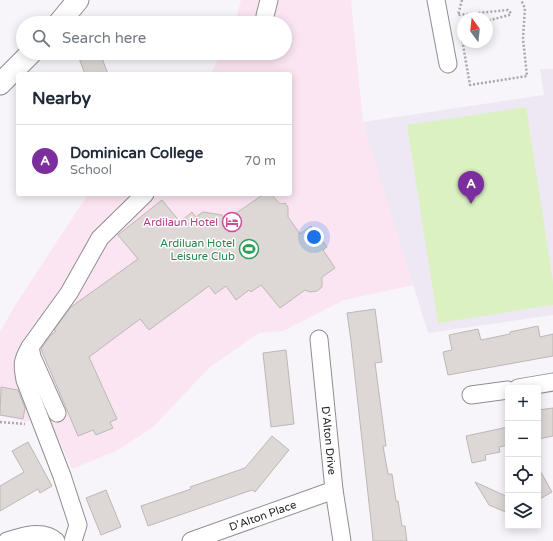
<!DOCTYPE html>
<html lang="en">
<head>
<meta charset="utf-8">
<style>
  body { margin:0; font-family:"Varela Round",sans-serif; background:#f2f2f3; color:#1f2937 }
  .controls { position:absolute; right:12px; bottom:12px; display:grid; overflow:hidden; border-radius:4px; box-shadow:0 2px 10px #0003 }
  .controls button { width:36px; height:36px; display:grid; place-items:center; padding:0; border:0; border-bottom:1px solid #e0e1e3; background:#fff; color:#1f2937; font:20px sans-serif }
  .compass { position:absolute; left:457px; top:12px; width:36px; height:36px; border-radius:50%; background:#fff; box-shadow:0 2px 10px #0003; rotate:345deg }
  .you { position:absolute; left:314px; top:237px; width:14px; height:14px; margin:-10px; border:3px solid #fff; border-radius:50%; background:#1a73e8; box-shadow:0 0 0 6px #1a73e833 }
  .badge { display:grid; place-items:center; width:26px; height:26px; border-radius:50%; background:#7c2d9e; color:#fff; font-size:13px; font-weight:700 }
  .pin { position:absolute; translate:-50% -33px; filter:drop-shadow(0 1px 2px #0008) }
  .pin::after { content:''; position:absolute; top:21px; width:14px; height:12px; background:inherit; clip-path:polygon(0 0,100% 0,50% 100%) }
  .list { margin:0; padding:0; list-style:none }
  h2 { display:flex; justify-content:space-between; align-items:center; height:52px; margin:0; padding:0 16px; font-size:17px }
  h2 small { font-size:13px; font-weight:400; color:#747a83 }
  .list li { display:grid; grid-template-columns:26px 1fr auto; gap:12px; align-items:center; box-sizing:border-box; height:72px; padding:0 16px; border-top:1px solid #e0e1e3 }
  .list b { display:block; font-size:15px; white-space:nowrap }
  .list p { margin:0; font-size:13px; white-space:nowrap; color:#747a83 }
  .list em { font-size:13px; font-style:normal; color:#747a83 }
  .icon { flex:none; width:22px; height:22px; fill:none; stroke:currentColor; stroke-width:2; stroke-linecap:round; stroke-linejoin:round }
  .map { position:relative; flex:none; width:553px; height:541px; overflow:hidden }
  .search { position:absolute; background:#fff; box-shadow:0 2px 10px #0003; left:16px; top:16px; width:276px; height:44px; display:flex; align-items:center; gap:10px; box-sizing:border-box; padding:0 14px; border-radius:22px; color:#747a83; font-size:15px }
  .panel { position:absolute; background:#fff; box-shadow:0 2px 10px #0003; left:16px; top:72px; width:276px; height:124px; border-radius:4px }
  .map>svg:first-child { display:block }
</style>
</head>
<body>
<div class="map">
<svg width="553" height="541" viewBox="0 0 553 541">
  <rect width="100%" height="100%" fill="#f7f5fa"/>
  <path fill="#fbe5f2" d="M241 0H351L363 122 414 285 344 300 283 331 259 333 210 367 153 427 118 450 72 469 47 414 25 422 21 420 0 416V332L16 304 88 194H290V74H211L221 53H285V23H235Z"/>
  <path fill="#ede8f3" d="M540 69H553V315L428 333 363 122 544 95Z"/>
  <path fill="#dbf1c2" d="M526 107 553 282V305L438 323 407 125Z"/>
  <path fill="#ddd8d6" stroke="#bdb8b6" d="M77 53H100L108 74H85Z
    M264 194H271L280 204 285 203 288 207V217L300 234 311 226 327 247 323 250 335 268 322 277V287L317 291 310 292 305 290 280 308 261 285 251 292 249 290 236 300 226 286 215 294 209 286 149 330 140 319 89 357 117 419 110 422 113 428 96 435 93 430 78 436 41 349 51 335 56 331 54 330 71 307 138 259 118 235 162 200 180 222 192 212 196 217 203 212 222 215 226 220Z
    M375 309 382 362 375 363 386 446H383L388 474H392L396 501H398L402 526H405L407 541H373L372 530 351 341 347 313Z
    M538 326 540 337 553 334V356L448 375 443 352 452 350 449 335 478 329 481 340 510 334V332Z
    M286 350 294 424 271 427 263 353Z
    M1 387 18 390 25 408 23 419 0 415Z
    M553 408V436L538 439V410Z
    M508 427V445L499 447 500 452 485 455 486 460 472 463 466 436Z
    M272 436 289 450 255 492 252 490 148 526 141 506 191 489 190 487 245 468Z
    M28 442 52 486 40 493 38 489 0 511V486L24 472 12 451Z
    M538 467 552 492 538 500Z
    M475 482 508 497V513L489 505Z
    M106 490 121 527 101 535 86 498Z"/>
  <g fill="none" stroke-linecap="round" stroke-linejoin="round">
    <g stroke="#908e92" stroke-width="19">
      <g id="minor">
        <path d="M436 0 448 64"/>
        <path d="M265 16 269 0"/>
        <path id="s1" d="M319 339 334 490 342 541"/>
        <path d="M30 347C22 361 22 364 25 380L62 476 78 525 73 541"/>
        <path d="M518 388 553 382"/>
        <path d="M471 395 508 390"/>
        <path d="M57 413 32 357 30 347 69 293 100 238 145 194"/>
        <path d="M7 541C22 536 43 529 56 541"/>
        <path id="s2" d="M191 541 334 490"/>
      </g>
    </g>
    <g stroke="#908e92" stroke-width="23">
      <path id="major" d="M59 23 78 0
        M0 84 31 53"/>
    </g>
    <path stroke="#a9a7ab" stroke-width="2.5" stroke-dasharray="2 2" stroke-linecap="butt" d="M462 0 458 15 508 10 510 12 511 14 509 15 487 21
      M463 28H460L470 85 527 76 523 39 525 8 521 0
      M0 422 25 424"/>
    <use href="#minor" stroke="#fff" stroke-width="17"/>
    <use href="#major" stroke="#fff" stroke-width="21"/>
  </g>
  <defs>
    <g id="hotel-ring" transform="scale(1)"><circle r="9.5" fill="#fff" stroke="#d1479c" stroke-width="1.5"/><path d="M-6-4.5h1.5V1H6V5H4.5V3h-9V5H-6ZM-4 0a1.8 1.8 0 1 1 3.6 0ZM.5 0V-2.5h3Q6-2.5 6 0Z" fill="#d1479c"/></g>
    <g id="stadium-ring" transform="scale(1)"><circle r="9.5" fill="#fff" stroke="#2e9e5b" stroke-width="1.5"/><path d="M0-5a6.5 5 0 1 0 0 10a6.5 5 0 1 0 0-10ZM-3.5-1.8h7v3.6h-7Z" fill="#2e9e5b"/></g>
  </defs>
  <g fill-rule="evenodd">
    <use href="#hotel-ring" x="232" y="222"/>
    <use href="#stadium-ring" x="249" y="249"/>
  </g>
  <g text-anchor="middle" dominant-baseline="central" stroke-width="3" stroke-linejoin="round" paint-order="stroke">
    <g font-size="11" fill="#b23c85" stroke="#fff" text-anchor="end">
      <text x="218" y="222">Ardilaun Hotel</text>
    </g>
    <g font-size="11" fill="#27864d" stroke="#fff" text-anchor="end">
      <text x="235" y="243">Ardiluan Hotel<tspan x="235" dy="13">Leisure Club</tspan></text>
    </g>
    <g font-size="11" fill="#232224" stroke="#fff">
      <text stroke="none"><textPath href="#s1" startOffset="102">D'Alton Drive</textPath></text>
      <text stroke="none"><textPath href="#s2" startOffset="76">D'Alton Place</textPath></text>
    </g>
  </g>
</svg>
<div class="controls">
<button>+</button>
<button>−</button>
<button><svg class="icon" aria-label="locate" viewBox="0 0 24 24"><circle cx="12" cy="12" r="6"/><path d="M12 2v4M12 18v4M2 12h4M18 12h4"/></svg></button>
<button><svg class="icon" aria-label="layers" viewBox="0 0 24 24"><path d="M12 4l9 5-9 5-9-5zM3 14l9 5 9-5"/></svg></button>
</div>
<svg class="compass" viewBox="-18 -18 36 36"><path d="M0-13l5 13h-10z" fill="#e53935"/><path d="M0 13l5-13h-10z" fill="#747a83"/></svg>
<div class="you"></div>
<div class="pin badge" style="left:471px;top:204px">A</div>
<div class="search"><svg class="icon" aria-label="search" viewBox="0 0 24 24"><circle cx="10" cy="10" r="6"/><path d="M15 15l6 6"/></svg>Search here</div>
<section class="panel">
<h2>Nearby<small></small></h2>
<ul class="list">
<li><span class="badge">A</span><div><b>Dominican College</b><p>School</p></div><em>70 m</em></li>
</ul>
</section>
</div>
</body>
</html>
